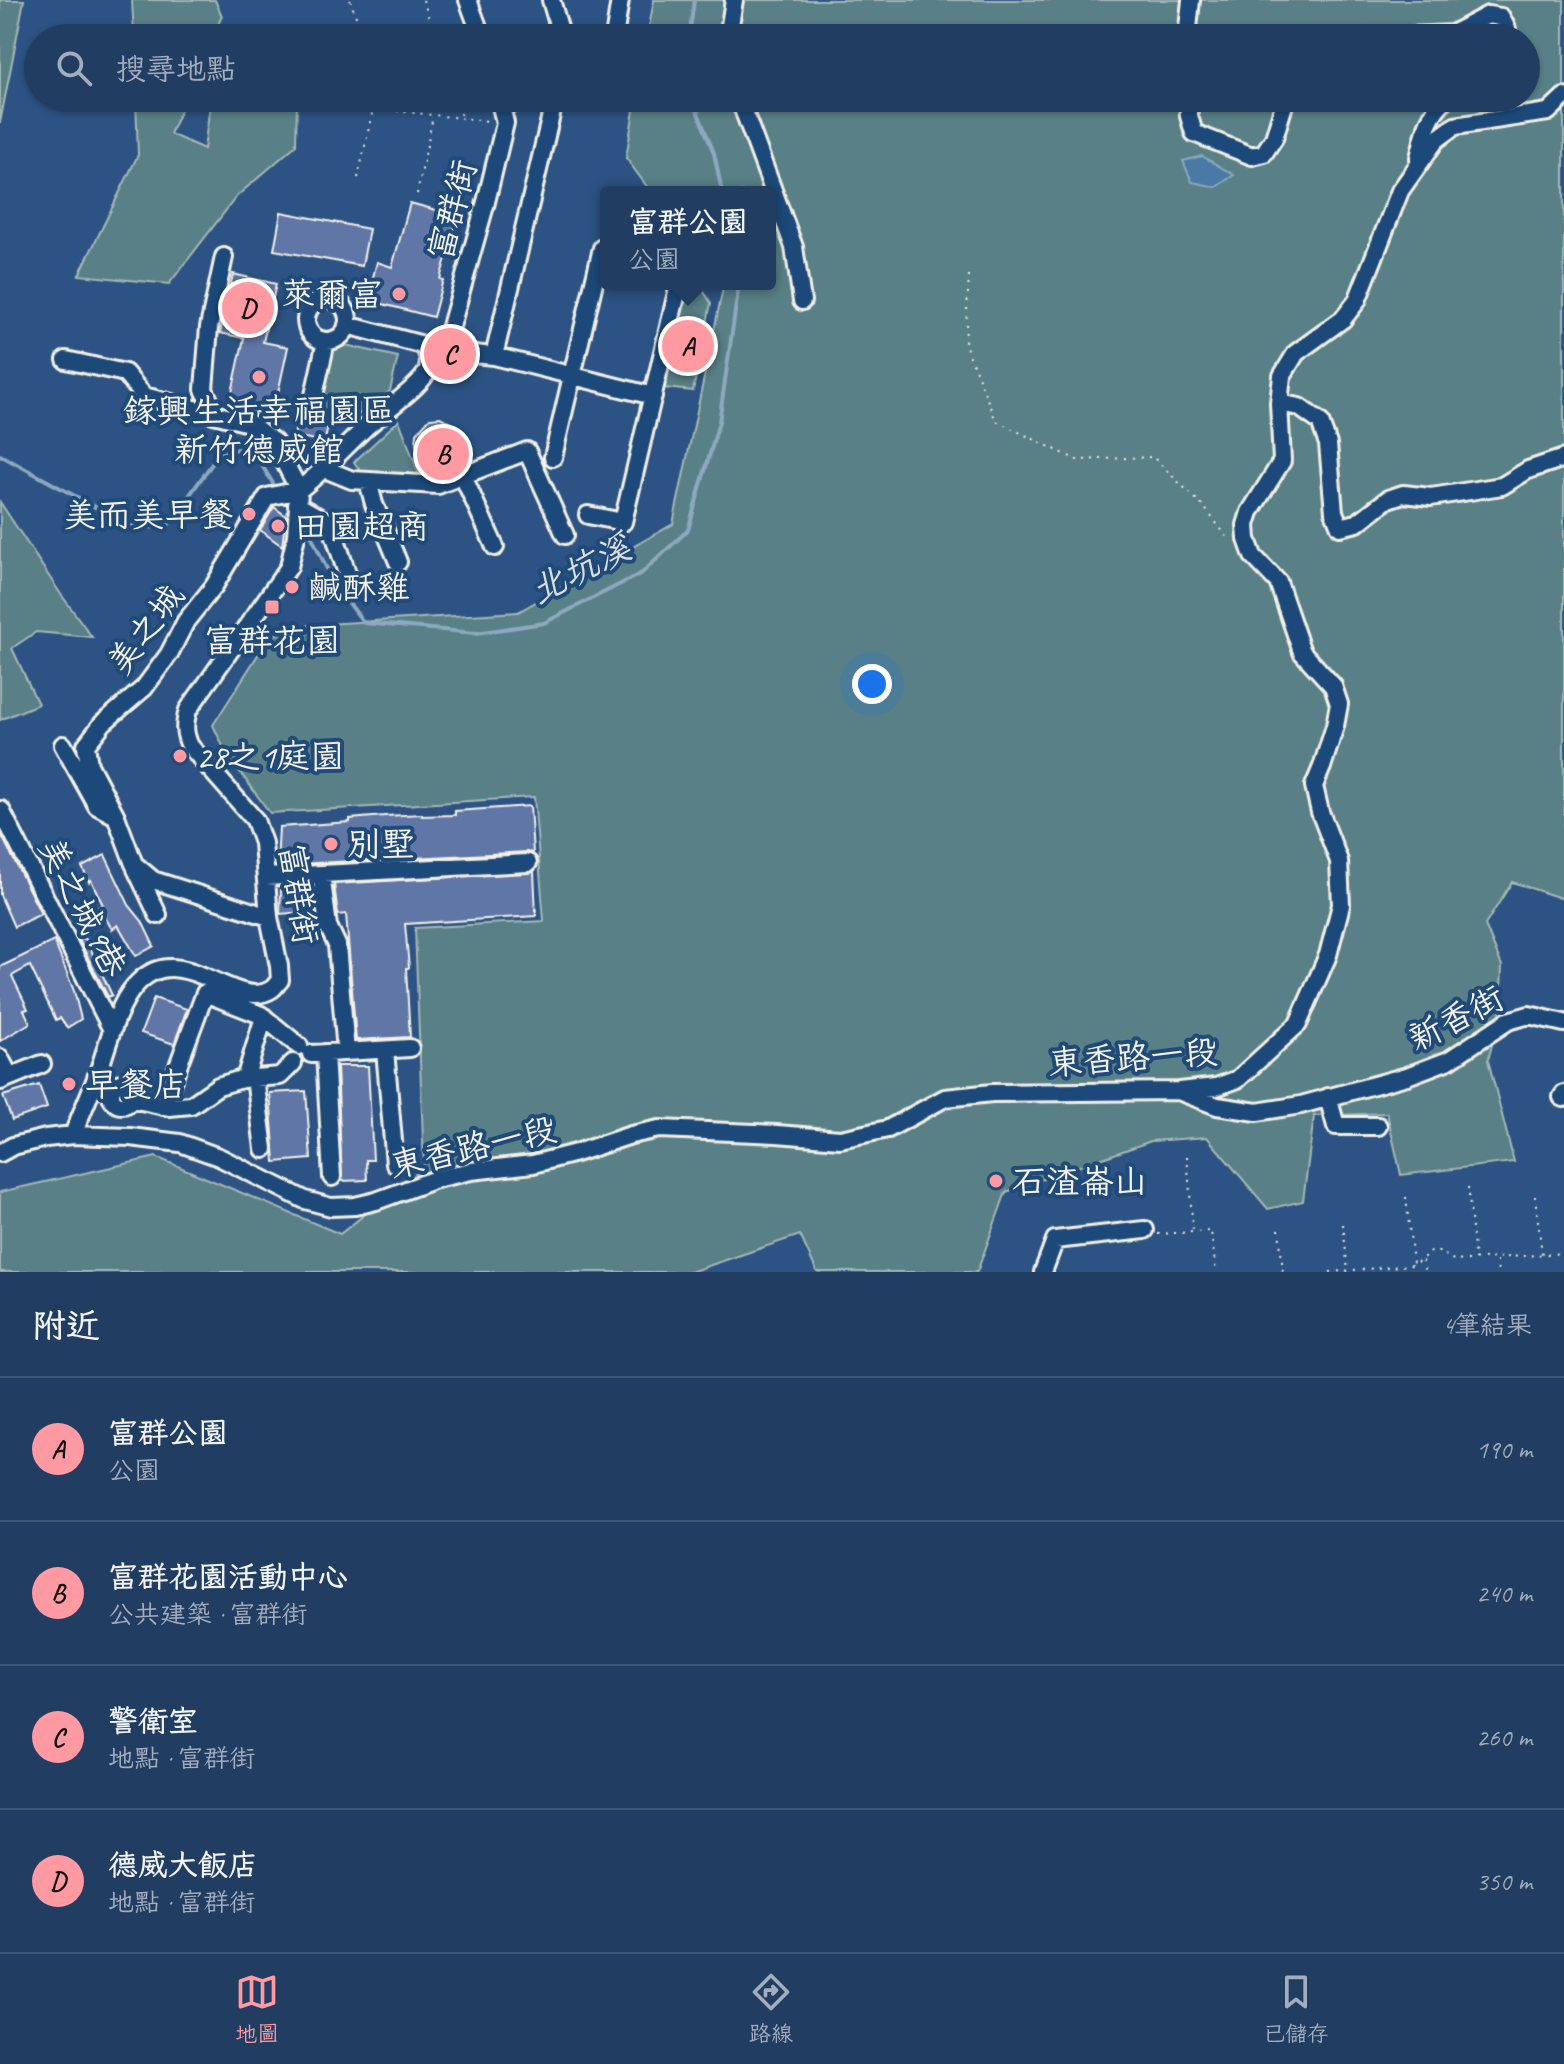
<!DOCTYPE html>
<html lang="zh-TW">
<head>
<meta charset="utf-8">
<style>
  body { margin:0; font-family:Caveat,"LXGW WenKai TC",sans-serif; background:#294568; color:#f1f3f6 }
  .you { position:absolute; left:872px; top:684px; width:28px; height:28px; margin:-20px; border:6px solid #fff; border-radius:50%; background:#1a73e8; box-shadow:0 0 0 12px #1a73e833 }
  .badge { display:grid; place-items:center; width:52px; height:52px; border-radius:50%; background:#ff9aa2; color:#111; font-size:26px; font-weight:700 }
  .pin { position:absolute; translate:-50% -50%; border:4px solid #fff; box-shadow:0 2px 8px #0006 }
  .popup { position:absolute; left:600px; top:186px; width:176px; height:104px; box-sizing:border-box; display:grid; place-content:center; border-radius:8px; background:#213e62; filter:drop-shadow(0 2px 6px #0005); font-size:26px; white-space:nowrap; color:#a2aebe }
  .popup b { font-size:30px; color:#f1f3f6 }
  .popup::after { content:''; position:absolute; left:50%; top:100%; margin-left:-16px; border:16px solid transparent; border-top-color:#213e62 }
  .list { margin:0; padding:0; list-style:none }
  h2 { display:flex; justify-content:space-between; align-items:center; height:104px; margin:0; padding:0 32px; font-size:34px }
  h2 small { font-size:26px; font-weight:400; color:#a2aebe }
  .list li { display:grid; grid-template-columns:52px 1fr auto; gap:24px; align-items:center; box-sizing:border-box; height:144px; padding:0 32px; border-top:2px solid #3e5777 }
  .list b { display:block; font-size:30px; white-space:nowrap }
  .list p { margin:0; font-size:26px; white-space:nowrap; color:#a2aebe }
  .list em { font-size:26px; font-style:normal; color:#a2aebe }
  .icon { flex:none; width:44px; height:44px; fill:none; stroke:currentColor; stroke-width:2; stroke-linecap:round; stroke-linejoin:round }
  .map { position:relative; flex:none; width:1564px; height:1272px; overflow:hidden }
  .search { position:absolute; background:#213e62; box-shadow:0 2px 6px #0004; left:24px; right:24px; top:24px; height:88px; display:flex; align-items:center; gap:20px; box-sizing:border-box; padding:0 28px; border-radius:44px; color:#a2aebe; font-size:30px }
  .sheet { height:680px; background:#213e62 }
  nav { display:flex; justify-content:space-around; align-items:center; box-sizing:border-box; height:112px; border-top:2px solid #3e5777; background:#213e62; font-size:22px; color:#a2aebe }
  nav a { display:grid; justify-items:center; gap:4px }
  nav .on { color:#ff9aa2 }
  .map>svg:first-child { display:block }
</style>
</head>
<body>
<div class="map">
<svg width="1564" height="1272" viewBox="0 0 1564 1272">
  <rect width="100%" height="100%" fill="#2c5383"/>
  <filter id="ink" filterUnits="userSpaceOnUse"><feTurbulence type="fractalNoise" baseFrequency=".0125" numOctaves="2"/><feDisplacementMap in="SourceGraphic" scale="16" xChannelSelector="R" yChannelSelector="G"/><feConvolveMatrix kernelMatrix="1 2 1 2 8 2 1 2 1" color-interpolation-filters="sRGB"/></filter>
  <g filter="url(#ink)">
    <path fill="#598086" stroke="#a6b8b7" stroke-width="2" d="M0 0H24L0 123Z
      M132 0H215L222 16 212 38H134Z
      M654 0H1564V899L1512 882 1485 925 1502 966 1500 1015 1488 1060 1514 1162 1401 1175 1387 1113 1314 1116 1303 1201 1268 1209 1207 1137 1151 1141 1006 1192 977 1272H817L800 1235 690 1272H0V1192L156 1157 340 1234 424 1167 415 928 544 921 534 797 270 813 226 753 213 725 270 636 310 625 518 612 673 524 723 288 721 284H770V192H651L626 158 636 98H1526V38H647Z
      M136 98H186L170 134 204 149 211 98H297L296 145 237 196 169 284 79 275 138 155Z
      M689 284H699L711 303 693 391 664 388Z
      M336 343 398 357 390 391 354 418 320 413Z
      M399 420 420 477 364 476 354 462Z
      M0 502 60 593 92 637 36 632 12 648 38 704 0 720Z"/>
    <path fill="#4979a5" stroke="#8da9c0" stroke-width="2" d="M1202 156 1234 175 1216 187 1192 182 1183 161Z"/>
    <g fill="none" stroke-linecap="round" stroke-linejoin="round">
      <path stroke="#8da9c0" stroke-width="4" d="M689 38 694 0
        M692 98 714 153 722 192
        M0 455 130 526 166 528 219 454 250 446 274 485
        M304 520 333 582 364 623 476 633 544 623 642 573 688 530 719 422 739 284"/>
    </g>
    <path fill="#6176a6" stroke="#f4f1e8" stroke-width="2" d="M410 203 458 216 440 279 443 280 433 317 367 300 377 262 392 267Z
      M281 212 369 229 362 266 274 250Z
      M233 274 276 284 263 342 288 347 273 416 229 406 244 338 220 333Z
      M298 417 328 424 325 442 294 436Z
      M440 417 450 422 457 429 469 461 436 474 427 473 416 444 417 433 430 418Z
      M274 507 286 516 282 546 260 530Z
      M530 806 533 853 527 852 277 865 279 827 350 822V819L385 816 422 814V816L455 815V811Z
      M0 832 41 914 14 927 0 895Z
      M105 855 129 905 142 921 154 946 136 956 118 925 112 929 99 907 103 905 91 880 89 882 82 867Z
      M534 872 536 916 405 924 409 968H406L410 1037 356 1040 346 914 338 915 334 884Z
      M311 886 315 911 280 914 281 887Z
      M85 938 112 995 108 997 79 940Z
      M54 941 74 991 81 1019 67 1028 60 1018 56 1020 30 966 12 976 28 1009 24 1010 30 1023 0 1041V967Z
      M154 998 187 1009 174 1044 141 1033Z
      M337 1066H368L373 1160H366L367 1180 342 1181Z
      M39 1085 47 1108 12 1120 3 1096Z
      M306 1091 311 1159 275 1162 270 1093Z"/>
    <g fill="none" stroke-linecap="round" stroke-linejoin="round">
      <g stroke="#f4f1e8" stroke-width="22">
        <path id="minor" d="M468 0 482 38
          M551 0 562 38
          M614 38 620 0
          M728 38 734 0
          M1187 38 1191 0
          M1365 38 1452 34 1488 15 1501 17 1507 29 1506 38
          M739 98 794 247 802 301
          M1188 98 1189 116 1194 133 1252 156 1264 153 1274 138 1286 98
          M502 107 530 98
          M1419 158C1425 133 1427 115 1447 98
          M306 320a21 21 0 1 1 42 0a21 21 0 1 1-42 0Z
          M463 353 448 337 486 202 505 123 499 98
          M463 353 494 356 653 396
          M494 356 555 98
          M66 360 125 373 144 396 249 423 274 442 299 490 267 497 214 586 186 621 169 654 144 688 103 723 86 745 89 765 116 816 134 864 153 880 269 917
          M428 370 446 367 463 353
          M1279 403 1299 407 1320 422 1328 444 1334 512 1340 527 1357 523 1388 499 1403 494 1431 497 1502 486 1528 470 1564 458
          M311 409 326 341
          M215 414 204 389 209 327 224 257
          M553 457 602 248 606 249
          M325 469 352 480 438 485 527 451 565 535
          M463 476 495 547
          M368 481 374 504 398 562
          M297 505 331 524 351 586
          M588 515 623 522 679 284
          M63 745 97 806 116 816
          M1 810 112 1030
          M136 869 158 915
          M321 874 328 926 337 945 346 1052
          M266 877 528 863
          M385 1050 395 1164
          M325 1053 332 1177
          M311 1054 410 1048
          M0 1058 10 1077 1 1081
          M10 1077 42 1064
          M255 1078 264 1149
          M245 1079 264 1017
          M111 1094a11 11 0 1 1 22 0a11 11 0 1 1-22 0Z
          M1181 1092 1217 1106 1257 1112 1301 1105 1407 1076 1449 1060 1508 1021 1529 1015 1564 1023
          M1564 1094 1562 1097 1564 1098
          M1328 1097 1336 1126H1378
          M132 1099 169 1107 191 1105 218 1086 242 1079 280 1076 293 1063
          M163 1106 205 993 261 1015 299 1046
          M73 1135C80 1116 89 1097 96 1078 107 1050 115 1009 134 987 179 933 235 1014 272 989 275 987 277 983 280 980L279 966 269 917 263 843 255 820 190 746C184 733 184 725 188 710L289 567 296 536 299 490C323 471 342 450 364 429 377 416 424 385 428 369 430 361 428 352 423 345L347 325
          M0 1153 13 1146 46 1138 73 1135 130 1137 180 1143 219 1157 305 1200 331 1207 355 1206 376 1201 436 1179 471 1171 533 1164 576 1153 631 1135 659 1129 777 1134 840 1139 888 1129 945 1098 992 1093 1179 1091 1216 1087 1238 1079 1298 1024 1328 955 1341 905 1339 861 1320 812 1314 786 1322 767 1335 726 1339 704 1333 686 1302 652 1278 582 1253 556 1247 539 1246 525 1250 512 1282 461 1279 403 1282 376 1296 353 1343 319 1357 301 1400 191 1436 140 1455 126 1548 112 1564 97
          M1043 1272 1055 1240 1145 1230"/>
      </g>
      <path stroke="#f4f1e8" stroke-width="2" stroke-dasharray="2 6" stroke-linecap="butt" d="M350 0 364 38
        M423 0 436 38
        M386 98 389 108
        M456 98 462 117
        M333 104 488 121
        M358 178 373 109
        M417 194 433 116
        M969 276 965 344 996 421 1077 460 1153 457 1203 506 1228 538H1231
        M1187 1156 1193 1230
        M1468 1187 1475 1260
        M1535 1196 1542 1254
        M1406 1197 1413 1263
        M1343 1224 1348 1272
        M1279 1229 1283 1272
        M1158 1234 1211 1231 1216 1272
        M1423 1260 1425 1272
        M1497 1260 1498 1272
        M1330 1272 1413 1265 1431 1252H1440L1455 1261 1564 1253"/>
      <use href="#minor" stroke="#1f4a7a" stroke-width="16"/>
    </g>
  </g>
  <g fill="#ff9aa2" stroke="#1f4a7a" stroke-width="3">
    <circle cx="399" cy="294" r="8"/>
    <circle cx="259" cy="377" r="8"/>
    <circle cx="249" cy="514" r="8"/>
    <circle cx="278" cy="526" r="8"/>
    <circle cx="292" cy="587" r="8"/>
    <rect x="264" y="599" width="16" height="16" rx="4"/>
    <circle cx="180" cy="756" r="8"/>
    <circle cx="331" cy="844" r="8"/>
    <circle cx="69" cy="1084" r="8"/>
    <circle cx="996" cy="1181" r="8"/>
  </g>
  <g text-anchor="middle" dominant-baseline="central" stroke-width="8" stroke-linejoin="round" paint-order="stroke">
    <g font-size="34" fill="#f4f1e8" stroke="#1f4a7a">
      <text transform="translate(452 210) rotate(-75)">富群街</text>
      <text transform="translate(145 629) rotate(-53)">美之城</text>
      <text transform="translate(299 894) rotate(81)">富群街</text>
      <text transform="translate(83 907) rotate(63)">美之城9巷</text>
      <text transform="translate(1456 1018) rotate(-27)">新香街</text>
      <text transform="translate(1133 1057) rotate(-4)">東香路一段</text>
      <text transform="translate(473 1147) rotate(-13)">東香路一段</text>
    </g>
    <g font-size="34" fill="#f4f1e8" stroke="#1f4a7a" text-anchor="start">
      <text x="383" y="294" text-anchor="end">萊爾富</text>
      <text x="259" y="410" text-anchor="middle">鎵興生活幸福園區<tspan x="259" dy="39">新竹德威館</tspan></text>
      <text x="233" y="514" text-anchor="end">美而美早餐</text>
      <text x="294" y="526">田園超商</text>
      <text x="308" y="587">鹹酥雞</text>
      <text x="272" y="640" text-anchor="middle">富群花園</text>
      <text x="196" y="756">28之1庭園</text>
      <text x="347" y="844">別墅</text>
      <text x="85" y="1084">早餐店</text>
      <text x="1012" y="1181">石渣崙山</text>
    </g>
    <g font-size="36" font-style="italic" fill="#dadfde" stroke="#1f4a7a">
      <text transform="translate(580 569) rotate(-27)">北坑溪</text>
    </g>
  </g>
</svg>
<div class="you"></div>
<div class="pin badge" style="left:688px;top:346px">A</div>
<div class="popup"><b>富群公園</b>公園</div>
<div class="pin badge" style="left:443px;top:454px">B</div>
<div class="pin badge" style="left:450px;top:354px">C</div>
<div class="pin badge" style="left:248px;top:308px">D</div>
<div class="search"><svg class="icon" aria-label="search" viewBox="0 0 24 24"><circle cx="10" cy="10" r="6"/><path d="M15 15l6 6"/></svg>搜尋地點</div>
</div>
<section class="sheet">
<h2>附近<small>4筆結果</small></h2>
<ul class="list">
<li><span class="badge">A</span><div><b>富群公園</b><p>公園</p></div><em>190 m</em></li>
<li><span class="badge">B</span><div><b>富群花園活動中心</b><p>公共建築 · 富群街</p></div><em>240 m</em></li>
<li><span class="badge">C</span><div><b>警衛室</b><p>地點 · 富群街</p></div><em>260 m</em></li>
<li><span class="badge">D</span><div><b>德威大飯店</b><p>地點 · 富群街</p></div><em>350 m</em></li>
</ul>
</section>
<nav>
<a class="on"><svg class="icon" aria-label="map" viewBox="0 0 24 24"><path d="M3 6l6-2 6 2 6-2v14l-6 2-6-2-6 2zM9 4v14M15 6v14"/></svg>地圖</a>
<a><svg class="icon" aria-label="directions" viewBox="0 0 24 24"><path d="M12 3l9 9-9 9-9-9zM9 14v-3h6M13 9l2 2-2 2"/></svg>路線</a>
<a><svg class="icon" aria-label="saved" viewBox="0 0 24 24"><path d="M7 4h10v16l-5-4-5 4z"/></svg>已儲存</a>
</nav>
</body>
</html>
